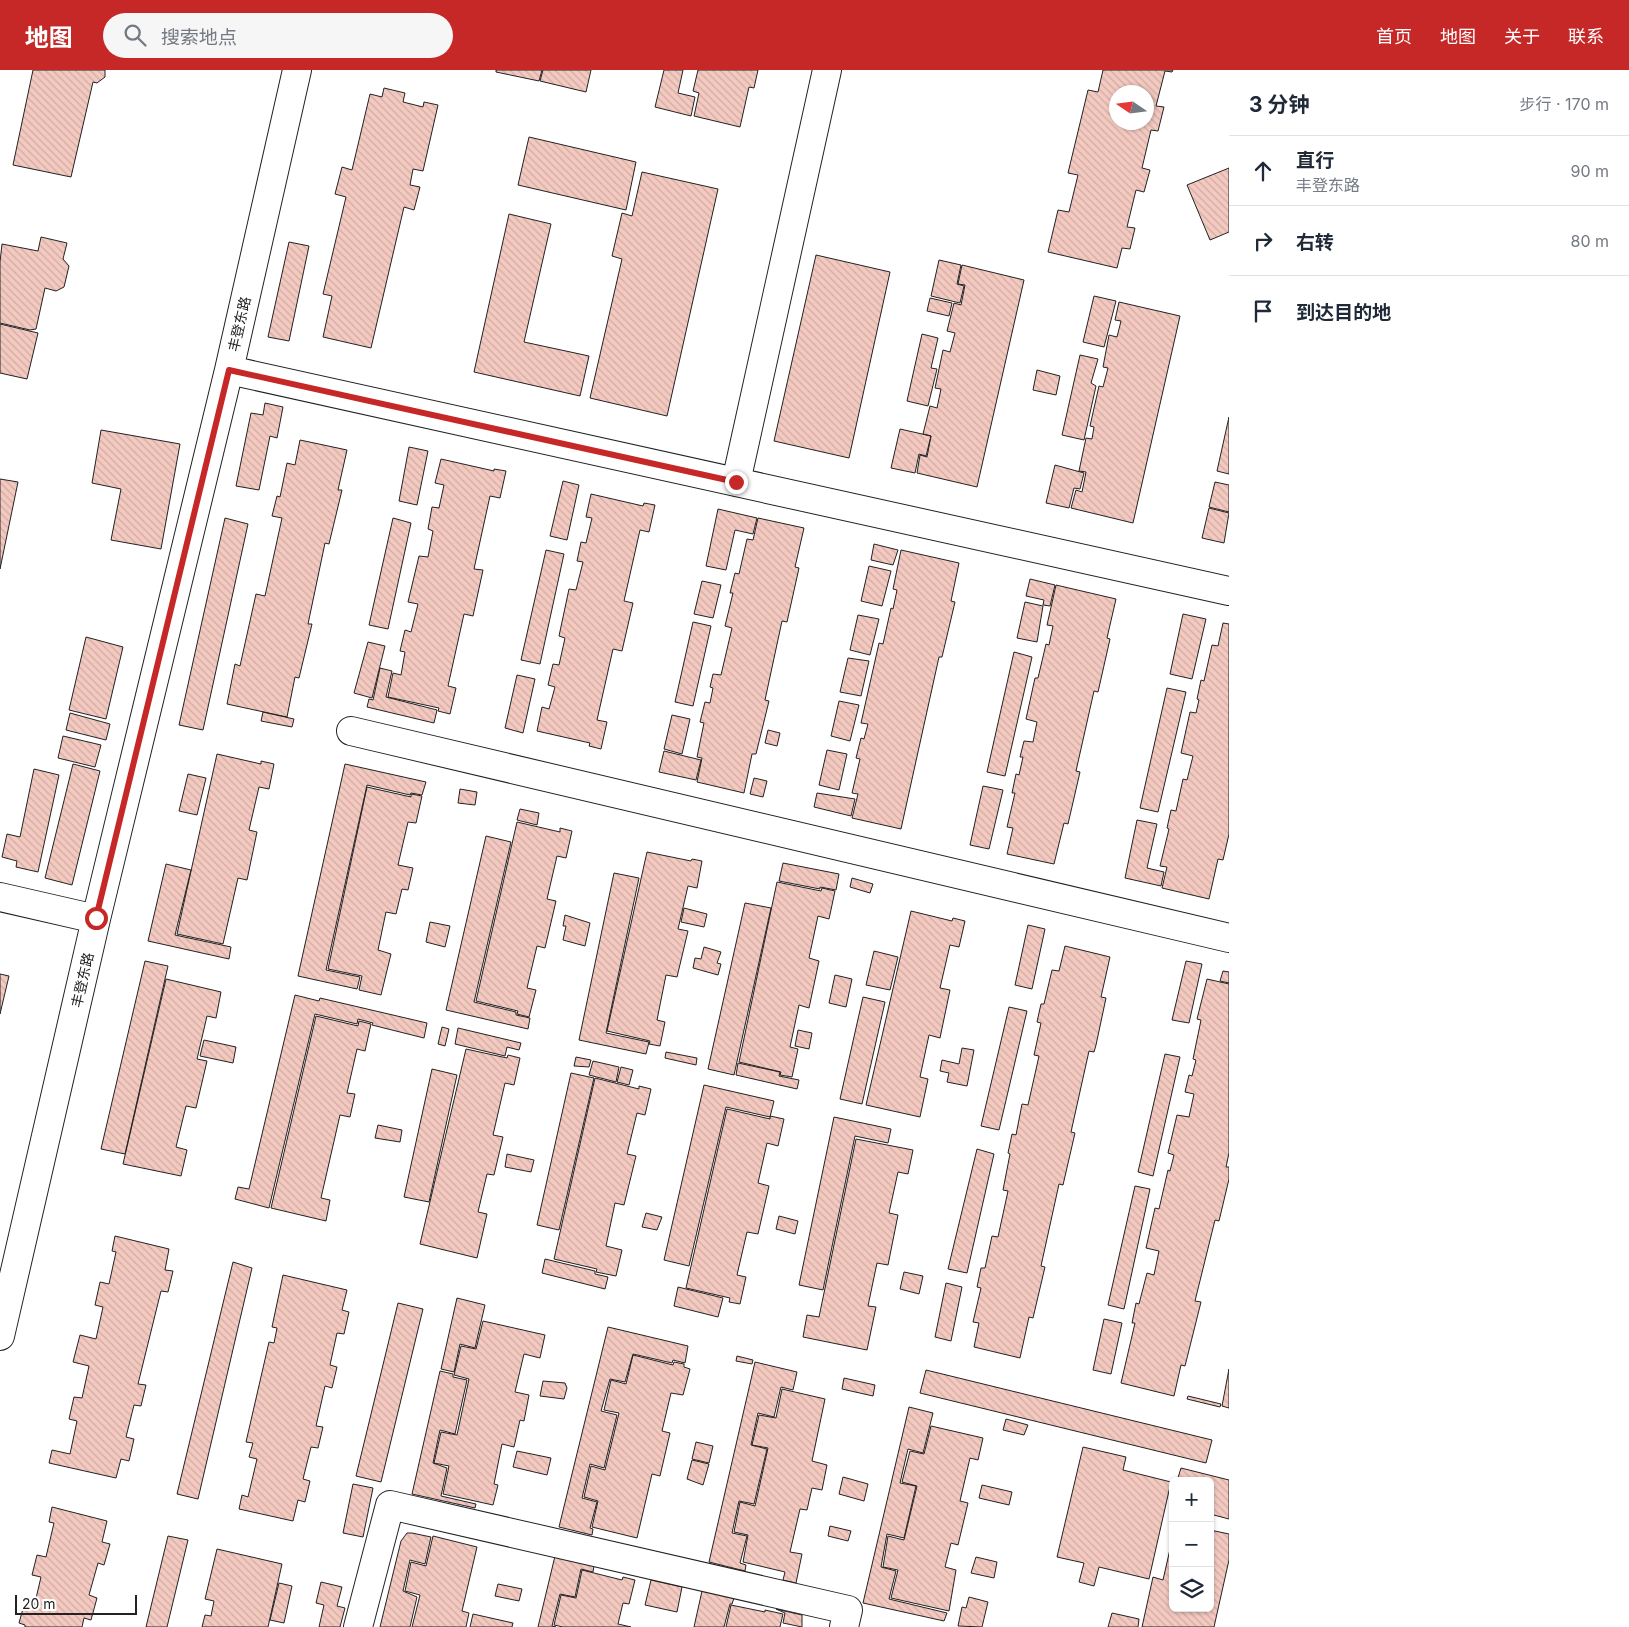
<!DOCTYPE html>
<html lang="zh">
<head>
<meta charset="utf-8">
<style>
  body { margin:0; font-family:Inter,"Noto Sans SC",sans-serif; background:#f6f6f7; color:#1f2937 }
  .controls { position:absolute; right:15px; bottom:15px; display:grid; overflow:hidden; border-radius:8px; box-shadow:0 1px 4px #0004 }
  .controls button { width:45px; height:45px; display:grid; place-items:center; padding:0; border:0; border-bottom:1px solid #e0e1e3; background:#fff; color:#1f2937; font:25px sans-serif }
  .compass { position:absolute; left:1109px; top:15px; width:45px; height:45px; border-radius:50%; background:#fff; box-shadow:0 1px 4px #0004; rotate:283deg }
  .scale { position:absolute; left:15px; bottom:12px; width:122px; box-sizing:border-box; padding-left:5px; border:2px solid #222; border-top:0; font-size:14px; line-height:18px; white-space:nowrap; color:#222; -webkit-text-stroke:4px #fff; paint-order:stroke }
  .stop { position:absolute; width:15px; height:15px; margin:-11px; border:4px solid #c62828; border-radius:50%; background:#fff }
  .stop.end { background:#c62828; border-color:#fff; box-shadow:0 1px 5px #0008 }
  .list { margin:0; padding:0; list-style:none }
  h2 { display:flex; justify-content:space-between; align-items:center; height:65px; margin:0; padding:0 20px; font-size:21px }
  h2 small { font-size:16px; font-weight:400; color:#747a83 }
  .list li { display:grid; grid-template-columns:32px 1fr auto; gap:15px; align-items:center; box-sizing:border-box; height:70px; padding:0 20px; border-top:1px solid #e0e1e3 }
  .list b { display:block; font-size:19px; white-space:nowrap }
  .list p { margin:0; font-size:16px; white-space:nowrap; color:#747a83 }
  .list em { font-size:16px; font-style:normal; color:#747a83 }
  .icon { flex:none; width:28px; height:28px; fill:none; stroke:currentColor; stroke-width:2; stroke-linecap:round; stroke-linejoin:round }
  .map { position:relative; flex:none; width:1229px; height:1557px; overflow:hidden }
  header { display:flex; align-items:center; gap:30px; box-sizing:border-box; height:70px; padding:0 25px; background:#c62828; color:#fff }
  header strong { font-size:24px }
  nav { display:flex; gap:28px; margin-inline-start:auto; font-size:18px }
  .search { width:350px; height:45px; background:#f6f6f7; display:flex; align-items:center; gap:12px; box-sizing:border-box; padding:0 18px; border-radius:28px; color:#747a83; font-size:19px }
  main { display:flex }
  aside { flex:1; background:#fff }
  .map>svg:first-child { display:block }
</style>
</head>
<body>
<header>
<strong>地图</strong>
<div class="search"><svg class="icon" aria-label="search" viewBox="0 0 24 24"><circle cx="10" cy="10" r="6"/><path d="M15 15l6 6"/></svg>搜索地点</div>
<nav><a>首页</a><a>地图</a><a>关于</a><a>联系</a></nav>
</header>
<main>
<div class="map">
<svg width="1229" height="1557" viewBox="0 0 1229 1557">
  <defs>
    <pattern id="building-back-hatch" width="6" height="6" patternUnits="userSpaceOnUse" patternTransform="scale(1.25)"><rect width="6" height="6" fill="#f3c9c0"/><path d="M-1 5l2 2M0 0l6 6M5-1l2 2" fill="none" stroke="#d0aca5"/></pattern>
  </defs>
  <rect width="100%" height="100%" fill="#fff"/>
  <path fill="url(#building-back-hatch)" stroke="#222" fill-rule="evenodd" d="M33 0H105V7L97 13 93 12 71 107 13 95Z
    M496 0H542L539 11 496 2Z
    M543 0H591L586 22 540 11Z
    M664 0H683L678 23 695 27 691 46 655 37Z
    M698 0H758L754 18 749 17 740 57 694 46 699 23 693 21Z
    M1103 0H1173L1172 2 1165 1 1156 36 1164 37 1158 61 1151 60 1142 98 1150 100 1144 122 1136 120 1127 157 1135 158 1130 179 1122 178 1117 198 1048 182 1058 140 1069 142 1078 105 1068 103 1088 20 1098 22ZM1116 22H1146V52H1116Z
    M384 18 405 23 403 32 423 37 424 32 438 35 423 101 413 99 410 115 420 117 414 140 404 137 371 278 323 267 332 226 323 224 346 127 335 124 342 97 352 100 370 24 382 27Z
    M529 67 636 92 626 140 518 115Z
    M1229 98V162L1210 170 1187 115Z
    M642 102 718 119 667 346 590 328 622 189 612 186 622 143 632 146Z
    M509 144 551 154 524 272 589 286 580 326 474 302Z
    M41 167 67 173 63 189 69 196 64 217 56 221 45 218 36 259 30 260 0 253V192L2 174 38 181Z
    M289 172 309 176 289 271 268 267Z
    M816 185 890 202 849 388 774 371Z
    M939 190 961 195 957 214 964 216 960 233 931 226Z
    M962 195 1024 210 977 417 917 403 920 385 927 387 931 366 923 364 930 336 937 338 941 319 935 318 943 280 950 282 955 263 947 261 954 233 961 235 965 215 958 214Z
    M1094 226 1116 231 1104 277 1083 272Z
    M930 228 952 233 949 246 927 241Z
    M1119 232 1180 246 1133 453 1071 438 1076 420 1082 422 1086 402 1079 401 1086 368 1092 369 1094 357 1090 356 1099 316 1103 317 1108 298 1103 297 1109 265 1117 267 1121 251 1115 250Z
    M0 254 38 263 27 309 0 303Z
    M922 264 938 268 931 298 937 299 928 336 907 331Z
    M1080 285 1098 289 1091 313 1096 316 1084 370 1062 365Z
    M1037 300 1060 306 1056 325 1033 320Z
    M265 333 283 337 277 368 270 366 259 420 236 416 251 343 263 345Z
    M1229 347V404L1217 401Z
    M900 359 931 366 926 386 919 384 915 403 891 398Z
    M101 360 180 374 161 479 111 470 121 419 92 413Z
    M300 370 347 380 338 420H342L329 474 325 473 308 554H312L299 608 295 607 287 647 227 634 235 594 240 596 256 524 265 526 282 448 272 446 277 426 280 427 287 393 295 395Z
    M409 377 428 381 417 435 399 431Z
    M441 389 494 401V399L506 401 500 428 490 426 474 499 483 500 473 546 464 544 448 616 456 618 450 644 438 641 439 638 388 627 393 603 401 605 405 582 400 581 405 560 411 562 418 534 408 532 419 486 428 487 433 461 428 459 432 437 439 438 444 415 435 413Z
    M1055 395 1084 403 1080 419 1074 418 1069 438 1046 433Z
    M0 409 18 412 0 499Z
    M563 411 579 415 567 470 550 466Z
    M1215 412 1229 415V442L1209 437Z
    M591 424 643 436 644 433 655 435 649 462 640 460 624 531 633 533 622 581 613 579 597 650 607 652 601 679 589 676 590 673 537 661 542 637 549 639 555 617 548 615 553 594 559 595 565 568 559 566 569 519 576 520 583 492 577 491 581 472 586 473 592 448 586 447Z
    M1209 438 1229 443 1224 473 1202 468Z
    M718 439 757 448 753 464 735 460 726 500 706 496Z
    M225 448 248 454 203 660 179 655Z
    M393 448 411 453 388 559 369 555Z
    M758 448 804 458 795 497 799 498 787 552 782 551 765 630 769 631 756 684H752L744 723 697 712 702 688 697 687 704 653 700 652 705 632 710 633 713 618 710 617 713 604 721 605 732 558 725 556 733 523H730L735 503 739 504 747 469 753 470Z
    M874 474 898 480 893 495 871 490Z
    M546 480 564 484 540 594 521 590Z
    M901 480 959 493 951 531 955 532 942 587H939L901 759 852 748 858 724 852 723 860 689 856 688 861 668 864 669 868 654 861 653 879 573 883 574 891 538 893 539 897 520 893 519Z
    M869 496 891 501 882 536 861 531Z
    M1030 509 1055 515 1050 536 1043 535 1044 530 1026 526Z
    M702 511 721 515 713 548 694 544Z
    M1056 515 1116 529 1107 568 1110 569 1098 622 1094 621 1076 701 1080 702 1068 754 1064 753 1054 794 1007 784 1013 758 1007 757 1015 723H1012L1016 704 1019 705 1023 687H1020L1024 671 1033 672 1037 652 1026 649 1035 608H1038L1046 574 1049 575 1053 556 1047 555Z
    M1025 532 1043 536 1037 572 1017 568Z
    M1183 544 1206 549 1192 609 1170 604Z
    M858 545 879 549 870 585 850 580Z
    M693 552 711 556 693 636 675 632Z
    M1223 553 1229 554V764L1223 790 1218 789 1209 829 1162 818 1167 797 1160 796 1169 759 1167 758 1171 740 1176 741 1183 709 1187 710 1193 686 1181 683 1190 642 1196 643 1199 630 1197 629 1201 610 1204 611 1212 575 1218 576Z
    M86 567 123 577 106 649 69 640Z
    M368 572 385 576 372 628 354 623Z
    M1014 582 1032 587 1005 706 987 702Z
    M848 588 869 591 861 626 840 622Z
    M380 598 392 601 386 627 437 640 434 653 367 637 369 629 373 630Z
    M517 605 535 609 523 663 505 658Z
    M1167 618 1186 622 1158 742 1140 738Z
    M839 631 859 635 850 671 831 666Z
    M263 642 294 649 292 657 261 651Z
    M70 643 110 654 106 670 66 660Z
    M672 645 690 649 682 684 664 679Z
    M768 660 780 663 777 676 765 673Z
    M63 666 101 675 95 697 58 688Z
    M827 680 847 684 839 720 819 715Z
    M664 681 701 690 696 710 659 702Z
    M217 684 261 694V691L274 694 269 719 259 717 249 760 257 762 247 810 238 808 223 874 177 864Z
    M73 694 100 701 72 815 45 808Z
    M345 694 426 712 422 725 411 723 410 725 367 715 326 900 360 907 357 919 298 906Z
    M34 699 59 705 38 802 16 797 17 791 2 787 7 764 20 767Z
    M188 704 206 708 197 745 179 741Z
    M754 708 767 711 763 727 750 724Z
    M983 716 1003 720 989 779 970 775Z
    M367 717 411 727V724L422 726 416 753 408 752 398 795 413 798 408 820 402 819 396 844 386 842 378 880 391 884 381 925 359 920 362 906 328 899Z
    M460 719 477 722 475 735 458 733Z
    M817 723 855 729 851 746 814 737Z
    M520 739 539 743 537 755 517 750Z
    M1137 750 1157 754 1147 798 1164 802 1161 816 1125 808Z
    M517 752 560 762V758L572 761 566 788 557 786 547 829 556 831 545 878 537 876 527 918 536 920 529 947 517 944 518 941 476 931Z
    M486 766 511 772 474 932 516 942V945L530 948 528 959 446 940Z
    M647 782 691 791 692 789 702 791 697 818 688 816 678 859 688 861 677 907 666 905 657 950 665 952 660 976 649 974 650 971 607 961Z
    M783 793 839 804 836 820 820 817V819L779 811Z
    M166 794 191 800 175 865 231 877 229 889 148 871Z
    M614 803 639 808 606 963 649 972 646 984 579 970Z
    M852 808 873 814 870 823 850 817Z
    M777 812 821 821 822 818 835 821 829 849 818 846 809 888 819 891 809 938 799 935 790 977 798 979 792 1007 780 1005 781 1002 739 992Z
    M745 833 771 838 734 1005 708 999Z
    M684 838 707 844 704 857 681 852Z
    M911 841 952 851 953 848 965 851 959 877 950 875 940 918 950 920 940 968 929 965 920 1007 928 1009 920 1047 866 1035Z
    M565 845 590 853 585 876 563 870 566 856H563Z
    M430 852 450 856 445 877 426 872Z
    M1028 855 1045 859 1032 919 1015 915Z
    M1065 876 1110 887 1101 927 1106 928 1096 975 1094 982 1089 981 1071 1062 1075 1063 1063 1115 1059 1114 1041 1196 1045 1197 1033 1248 1029 1247 1020 1288 974 1277 979 1253 973 1252 981 1218 977 1217 981 1198H985L992 1166 998 1167 1008 1121 1003 1120 1010 1084 1008 1083 1012 1064 1016 1065 1022 1034 1028 1035 1039 986 1034 985 1041 953 1037 952 1041 934H1044L1052 900 1059 901Z
    M704 877 721 882 717 893 721 894 718 905 693 898 695 888 701 889Z
    M874 881 898 887 890 920 866 915Z
    M145 891 168 896 125 1084 101 1079Z
    M1186 891 1202 894 1189 953 1172 950Z
    M1223 901 1229 902V913L1220 911Z
    M0 904 9 906 0 944Z
    M835 905 852 909 846 937 829 933Z
    M166 909 221 922 216 948 207 946 197 989 207 991 196 1038 186 1036 176 1077 187 1080 181 1106 123 1094Z
    M1207 909 1229 914V1083L1226 1097H1229V1109L1219 1151 1215 1150 1195 1231 1201 1232 1185 1296 1181 1295 1174 1326 1121 1313 1135 1253H1132L1136 1233 1139 1234 1147 1203 1154 1205 1159 1181 1146 1178 1155 1138 1159 1139 1168 1100 1170 1101 1174 1085 1168 1083 1177 1045 1189 1047 1194 1024 1185 1022 1189 1005 1192 1006 1196 990 1193 989 1201 950 1197 949Z
    M295 925 319 931 320 928 427 953 424 968 372 955 373 953 358 949 357 954 315 944 269 1138 235 1129 238 1117 249 1119Z
    M863 927 885 932 862 1034 840 1029Z
    M1009 937 1027 941 999 1060 981 1056Z
    M316 946 358 956 359 951 371 954 365 981 357 979 347 1023 355 1024 350 1047 340 1045 321 1128 330 1130 326 1151 271 1138Z
    M442 957 449 959 445 976 438 974Z
    M458 958 521 973 519 980 507 977 505 986 455 974Z
    M798 960 812 963 809 979 795 976Z
    M204 970 236 977 233 993 200 986Z
    M962 978 974 980 967 1016 947 1012 949 1003 940 1001 942 990 959 994Z
    M466 979 507 988 508 985 520 988 514 1015 505 1013 493 1065 503 1067 494 1105 487 1104 478 1142 487 1144 477 1188 420 1174Z
    M666 982 697 988 696 995 665 988Z
    M1165 984 1180 987 1153 1106 1138 1102Z
    M576 987 591 990 589 997 574 996Z
    M593 991 619 997 616 1012 589 1005Z
    M738 993 780 1002 779 1006 799 1010 797 1019 736 1005Z
    M621 997 633 1000 629 1015 617 1012Z
    M432 999 457 1005 429 1132 404 1127Z
    M571 1003 594 1008 559 1160 537 1155Z
    M595 1008 639 1019V1016L651 1019 645 1045 637 1043 627 1084 636 1086 624 1135 615 1133 606 1176 622 1180 616 1206 596 1202 597 1199 554 1189Z
    M704 1015 774 1031 770 1047 726 1037 689 1196 664 1190Z
    M727 1039 770 1049V1046L784 1049 778 1076 767 1073 758 1113 769 1116 758 1164 747 1162 737 1205 746 1207 740 1234 729 1232 730 1228 686 1218Z
    M834 1047 891 1059 888 1073 855 1066 823 1220 799 1215Z
    M378 1055 402 1060 400 1072 375 1068Z
    M856 1069 913 1080 908 1104 898 1102 889 1143 898 1145 888 1195 877 1193 868 1236 876 1237 867 1280 803 1267 807 1245 819 1247Z
    M977 1079 994 1084 967 1203 948 1199Z
    M507 1084 534 1090 531 1102 505 1097Z
    M1135 1116 1150 1119 1124 1239 1108 1235Z
    M646 1143 662 1147 657 1160 642 1157Z
    M779 1146 798 1151 795 1164 776 1159Z
    M115 1166 169 1179 165 1200 173 1201 168 1222 161 1221 138 1314 146 1315 141 1336 134 1335 126 1367 134 1369 129 1391 121 1389 116 1408 49 1393 52 1380 70 1384 77 1351 69 1349 74 1327 82 1328 89 1296 73 1292 80 1265 96 1269 103 1237 95 1235 100 1212 109 1214 116 1182 112 1181Z
    M545 1189 595 1201V1204L608 1207 605 1219 542 1203Z
    M233 1192 252 1198 198 1429 177 1424Z
    M904 1202 923 1206 919 1224 900 1219Z
    M283 1205 347 1220 342 1240 349 1242 344 1264 337 1263 330 1295 337 1297 332 1318 325 1316 316 1356 323 1357 318 1378 311 1377 303 1409 310 1411 305 1432 298 1430 293 1451 239 1439 242 1425 248 1427 257 1389 249 1387 253 1373 246 1372 269 1272 274 1273 277 1258 272 1257Z
    M946 1213 962 1217 951 1271 935 1267Z
    M678 1217 723 1228 718 1247 674 1236Z
    M457 1228 485 1235 475 1278 460 1274 454 1302 441 1299Z
    M398 1233 423 1239 381 1412 356 1406Z
    M1104 1249 1122 1253 1111 1304 1093 1300Z
    M483 1251 545 1265 540 1288 524 1284 515 1322 529 1325 524 1351 520 1350 514 1377 502 1374 494 1414 498 1415 493 1435 443 1424 449 1396 434 1393 441 1362 457 1365 469 1309 454 1305 461 1276 476 1279Z
    M608 1257 688 1276 685 1293 673 1290 672 1293 633 1284 625 1312 610 1309 601 1341 617 1345 604 1398 590 1394 582 1428 597 1432 590 1458 593 1459 592 1465 559 1457Z
    M633 1285 673 1295 674 1292 684 1294V1297L690 1299 683 1325 671 1323 662 1361 670 1363 660 1406 652 1404 637 1468 592 1457 598 1431 584 1427 591 1396 605 1400 619 1343 604 1340 611 1310 626 1314Z
    M737 1286 753 1290 752 1294 736 1291Z
    M755 1292 797 1302 793 1320 781 1317 774 1347 758 1343 751 1375 767 1379 754 1434 739 1431 732 1463 747 1466 740 1493 746 1495 745 1501 709 1492Z
    M1229 1299V1338L1222 1336Z
    M926 1300 1212 1370 1206 1393 920 1323Z
    M440 1301 453 1304V1307L467 1310 455 1364 440 1360 433 1393 447 1398 441 1426 476 1434 475 1438 412 1424Z
    M844 1308 875 1315 873 1326 842 1319Z
    M543 1311 565 1313 567 1318 564 1329 540 1326Z
    M782 1319 825 1329 812 1391 827 1395 822 1420 812 1418 807 1440 800 1439 790 1482 802 1484 796 1513 783 1510 785 1502 743 1492 748 1465 734 1462 740 1432 755 1436 768 1378 752 1375 759 1345 776 1348Z
    M1188 1326 1221 1334 1220 1337 1187 1329Z
    M909 1337 933 1343 923 1383 908 1379 900 1413 916 1416 904 1468 887 1464 881 1497 896 1501 889 1529 947 1543 944 1551 863 1533Z
    M1006 1349 1028 1355 1024 1365 1003 1360Z
    M931 1356 983 1368 978 1390 970 1388 960 1431 968 1433 958 1475 951 1473 945 1497 956 1500 949 1541 891 1528 898 1500 883 1497 888 1466 904 1470 917 1416 902 1412 910 1381 924 1384Z
    M696 1372 713 1376 709 1393 692 1389Z
    M1083 1377 1126 1387 1123 1400 1171 1412 1149 1509 1099 1497 1094 1516 1079 1512 1084 1493 1057 1487Z
    M517 1381 551 1388 547 1405 513 1397Z
    M692 1390 709 1394 703 1415 687 1409Z
    M1181 1398 1229 1410V1449L1210 1444V1411H1177Z
    M843 1407 868 1414 864 1431 839 1424Z
    M353 1414 373 1418 363 1467 343 1463Z
    M982 1415 1012 1422 1009 1435 979 1428Z
    M52 1437 107 1451 102 1472 110 1474 104 1495 98 1493 89 1525 97 1528 91 1550 84 1548 82 1557H25V1555L19 1553 24 1535 34 1537 41 1507 32 1505 37 1485 46 1487 54 1453 49 1452Z
    M830 1456 851 1461 848 1471 828 1466Z
    M1210 1460 1229 1464V1490L1214 1557H1142L1153 1507 1163 1510 1173 1466V1538H1210Z
    M407 1463H412L431 1467 425 1494 410 1490 403 1521 417 1527 410 1557H380L401 1471Z
    M168 1466 188 1470 167 1557H146Z
    M433 1466 477 1477 462 1541 469 1543 466 1557H412L420 1525 405 1521 411 1492 426 1496Z
    M217 1479 282 1494 268 1557H202L205 1545 211 1546 214 1531 205 1529Z
    M555 1486 594 1496 593 1502 581 1499 575 1527 560 1524 552 1556 556 1557H538Z
    M976 1487 997 1492 994 1508 971 1503Z
    M582 1500 622 1510 623 1507 635 1510 629 1534 623 1533 618 1554 631 1557H563L554 1555 561 1525 576 1528Z
    M651 1510 682 1517 677 1542 645 1535Z
    M321 1512 342 1517 337 1536 345 1538 340 1557H319L324 1535 316 1533Z
    M279 1513 292 1516 284 1553 270 1550Z
    M498 1514 522 1519 519 1531 495 1526Z
    M702 1521 734 1528 732 1534H730L724 1557H694Z
    M969 1527 988 1532 982 1557 958 1556 962 1537 966 1538Z
    M731 1535 765 1542V1540L783 1544 780 1557H726Z
    M776 1539 802 1545V1557L783 1553 785 1543Z
    M1112 1543 1139 1549 1138 1557H1108Z
    M473 1544 513 1553 512 1557H470Z"/>
  <g fill="none" stroke-linecap="round" stroke-linejoin="round">
    <g stroke="#222" stroke-width="30">
      <path id="minor" d="M229 300 1229 521
        M736 412 827 0
        M351 661 1229 868
        M0 827 96 849
        M0 1266 96 849 229 300 297 0
        M358 1557 390 1435 848 1540 844 1557"/>
    </g>
    <use href="#minor" stroke="#fff" stroke-width="28"/>
  </g>
  <g fill="none" stroke-linecap="round" stroke-linejoin="round">
    <path stroke="#c62828" stroke-width="6" d="M96 848 229 300 736 412"/>
  </g>
  <g text-anchor="middle" dominant-baseline="central" stroke-width="4" stroke-linejoin="round" paint-order="stroke">
    <g font-size="14" fill="#222" stroke="#fff">
      <text transform="translate(239 254) rotate(-77)">丰登东路</text>
      <text transform="translate(82 910) rotate(-77)">丰登东路</text>
    </g>
  </g>
</svg>
<div class="controls">
<button>+</button>
<button>−</button>
<button><svg class="icon" aria-label="layers" viewBox="0 0 24 24"><path d="M12 4l9 5-9 5-9-5zM3 14l9 5 9-5"/></svg></button>
</div>
<svg class="compass" viewBox="-18 -18 36 36"><path d="M0-13l5 13h-10z" fill="#e53935"/><path d="M0 13l5-13h-10z" fill="#747a83"/></svg>
<div class="scale">20 m</div>
<div class="stop" style="left:96px;top:848px"></div>
<div class="stop end" style="left:736px;top:412px"></div>
</div>
<aside>
<h2>3 分钟<small>步行 · 170 m</small></h2>
<ul class="list">
<li><svg class="icon" aria-label="ahead" viewBox="0 0 24 24"><path d="M12 20V5M6 11l6-6 6 6"/></svg><div><b>直行</b><p>丰登东路</p></div><em>90 m</em></li>
<li><svg class="icon" aria-label="right" viewBox="0 0 24 24"><path d="M7 20v-9h11M14 6l5 5-5 5"/></svg><div><b>右转</b></div><em>80 m</em></li>
<li><svg class="icon" aria-label="arrive" viewBox="0 0 24 24"><path d="M6 21V4h12l-3 4 3 4H6"/></svg><div><b>到达目的地</b></div></li>
</ul>
</aside>
</main>
</body>
</html>
